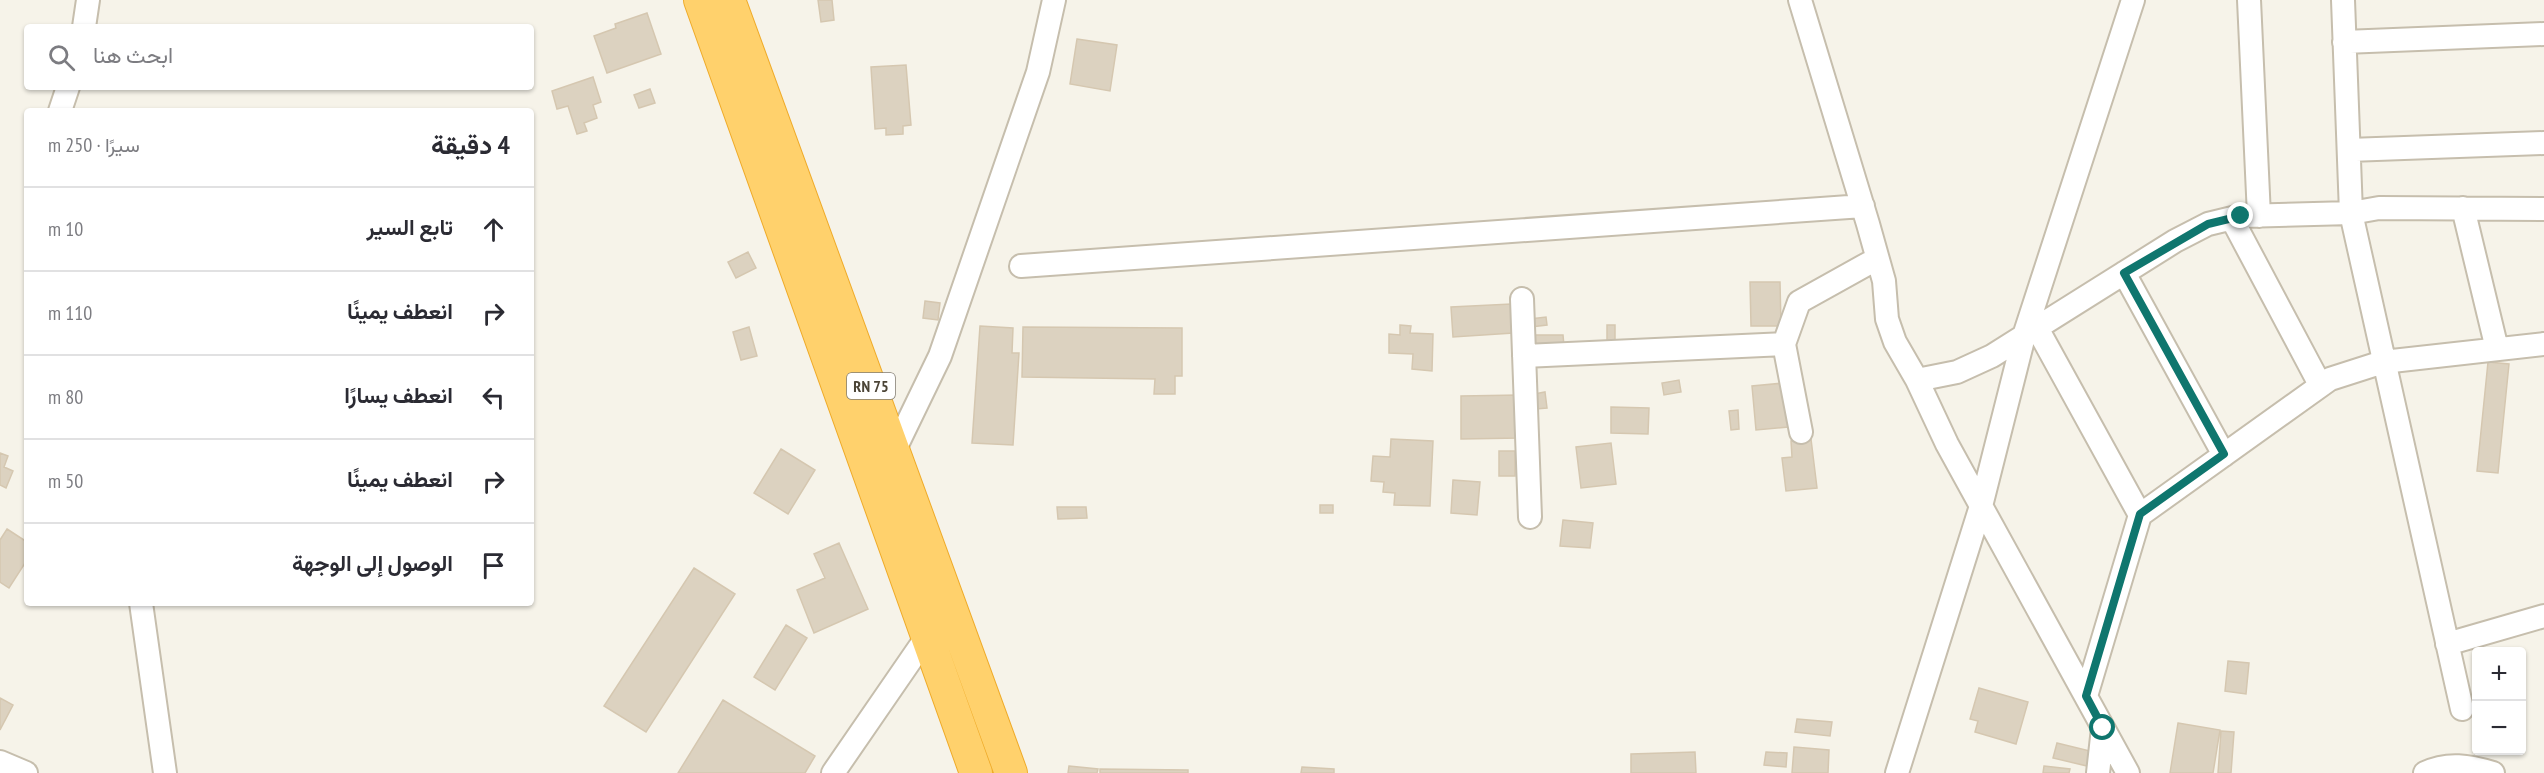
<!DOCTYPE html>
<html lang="ar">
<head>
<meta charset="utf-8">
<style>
  body { margin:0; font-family:"PT Sans Narrow",Vazirmatn,sans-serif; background:#f2f2f3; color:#2b2b33; direction:rtl }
  .controls { position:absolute; right:18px; bottom:18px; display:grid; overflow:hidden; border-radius:6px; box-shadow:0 2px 4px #0004 }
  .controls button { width:54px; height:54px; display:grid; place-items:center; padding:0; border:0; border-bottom:2px solid #e1e1e2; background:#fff; color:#2b2b33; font:30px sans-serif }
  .stop { position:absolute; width:18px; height:18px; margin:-14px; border:4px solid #0f766e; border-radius:50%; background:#fff }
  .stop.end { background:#0f766e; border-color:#fff; box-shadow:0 2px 6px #0008 }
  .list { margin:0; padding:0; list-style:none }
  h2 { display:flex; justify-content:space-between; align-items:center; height:78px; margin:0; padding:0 24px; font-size:26px }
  h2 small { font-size:20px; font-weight:400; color:#7c7c81 }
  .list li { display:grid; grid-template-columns:39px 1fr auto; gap:18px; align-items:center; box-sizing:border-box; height:84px; padding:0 24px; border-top:2px solid #e1e1e2 }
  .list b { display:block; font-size:22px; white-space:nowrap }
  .list em { font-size:20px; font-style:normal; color:#7c7c81 }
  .icon { flex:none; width:33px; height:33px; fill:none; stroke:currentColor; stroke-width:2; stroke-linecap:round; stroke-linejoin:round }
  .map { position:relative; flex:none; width:2544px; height:773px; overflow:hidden; direction:ltr }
  .search { position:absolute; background:#fff; box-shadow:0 2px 4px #0004; left:24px; top:24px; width:510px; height:66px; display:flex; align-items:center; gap:15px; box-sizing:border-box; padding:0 21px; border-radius:6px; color:#7c7c81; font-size:22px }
  .panel { position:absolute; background:#fff; box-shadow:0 2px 4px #0004; left:24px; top:108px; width:510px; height:498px; border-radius:6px; direction:rtl }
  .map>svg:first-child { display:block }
</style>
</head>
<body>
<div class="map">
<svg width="2544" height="773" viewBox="0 0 2544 773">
  <rect width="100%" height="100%" fill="#f6f3e9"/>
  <path fill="#dcd2c0" stroke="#d5c7b0" stroke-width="1.5" d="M818 0H832L834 20 821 22Z
    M647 13 661 54 607 73 594 36 616 28 615 24Z
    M1077 39 1117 45 1110 91 1070 84Z
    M906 65 911 125 903 126V134L886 135V128L875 129 871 67Z
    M593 77 601 102 593 105 597 118 584 123 587 131 577 134 568 106 557 109 552 91Z
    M650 89 655 103 639 108 634 95Z
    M748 252 756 268 736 278 728 262Z
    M1750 282H1780L1781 326H1751Z
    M925 301 940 303 938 320 923 318Z
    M1511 304 1513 333 1453 337 1451 307Z
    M1546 317 1547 325 1531 327 1530 319Z
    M1400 325 1411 326 1410 333 1433 334 1432 371 1412 369 1413 354 1389 353V334L1400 335Z
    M1607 325H1615V341H1607Z
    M980 326 1013 328 1012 353H1019L1013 445 972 443Z
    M749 327 757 356 741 360 733 332Z
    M1023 327 1182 328V376H1175V394H1154L1155 379 1022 377Z
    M1534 335H1563L1564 346H1534Z
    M2488 362 2509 364 2498 473 2477 471Z
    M1679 380 1681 392 1664 395 1662 383Z
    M1784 383 1788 427 1756 430 1752 386Z
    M1545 392 1547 408 1536 409 1534 394Z
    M1519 395 1520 438 1461 439V396Z
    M1611 407 1649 408 1648 434 1611 433Z
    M1738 410 1739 429 1731 430 1729 411Z
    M1391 439 1433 441 1430 506 1394 505 1395 493 1383 492 1384 482 1371 481 1373 456 1390 457Z
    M1811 439 1817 488 1786 491 1782 458 1792 457 1791 441Z
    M1611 443 1616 484 1581 488 1576 447Z
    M781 449 815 470 788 514 754 493Z
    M1499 451H1515V476H1499Z
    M0 453 8 456 4 467 13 471 6 488 0 485Z
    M1453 480 1480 482 1477 515 1451 513Z
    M1320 505H1333V513H1320Z
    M1057 507H1086L1087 518 1058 519Z
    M1563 520 1593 523 1590 548 1560 546Z
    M7 529 27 542V560L9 588 0 582V540Z
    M839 543 868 609 814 633 797 590 825 578 814 554Z
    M694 568 735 594 646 732 604 706Z
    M786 625 807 638 775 690 754 677Z
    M2228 661 2249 663 2246 694 2225 691Z
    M1979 688 2028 702 2016 744 1975 732 1978 721 1970 719Z
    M0 698 13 705 0 730Z
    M723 700 815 756 805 773H678Z
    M1797 719 1832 722 1830 736 1795 732Z
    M2178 723 2220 730 2213 773H2170Z
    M2221 731 2234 732 2231 773H2218Z
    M2057 743 2090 751 2087 766 2053 758Z
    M1794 747 1829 750 1828 773H1792Z
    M1695 752 1696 773H1631V754Z
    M1766 752 1787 753 1786 767 1764 765Z
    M1069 766 1098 769 1097 773H1068Z
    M2044 766 2070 769 2069 773H2043Z
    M1302 767 1334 769V773H1301Z
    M1100 769 1188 770V773H1100Z"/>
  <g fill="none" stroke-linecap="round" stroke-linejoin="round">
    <g stroke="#c6bead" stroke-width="26">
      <path id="minor" d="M1800 0 1868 224 1884 281 1887 319 1895 342 1917 380 1947 444 2128 773
        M2249 0 2259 216
        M2343 0 2351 213 2462 709
        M84 27 88 0
        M2344 42 2544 34
        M60 111 68 87
        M2349 150 2544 143
        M2463 208 2497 349
        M2232 219 2317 379
        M1021 266 1863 206
        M2124 273 2224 455
        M1522 299 1530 517
        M2037 328 2140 515 2086 696
        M1524 356 1784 344
        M1917 380 1957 372 1992 356 2175 241 2208 224 2241 216 2351 213 2379 208 2544 209
        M1801 432 1784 344 1799 302 1871 262
        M887 454 894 451 940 356 1038 72 1054 0
        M2140 515 2330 379 2383 362 2544 344
        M141 603 165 773
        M2447 644 2544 616
        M0 762 26 773
        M833 773 928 635
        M1897 773 1981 506 2024 336 2133 0
        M2098 773 2103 728
        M2425 773C2448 762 2469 766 2493 773"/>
    </g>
    <g stroke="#efab2a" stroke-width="34">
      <path id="highway" d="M700 0 976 773
        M729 0 1011 773"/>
    </g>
    <use href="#minor" stroke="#fff" stroke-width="22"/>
    <use href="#highway" stroke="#ffd16c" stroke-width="32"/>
  </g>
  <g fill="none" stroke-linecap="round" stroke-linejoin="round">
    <path stroke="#0f766e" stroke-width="8" d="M2103 728 2086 696 2140 514 2224 454 2124 273 2208 224 2241 216"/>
  </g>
  <g text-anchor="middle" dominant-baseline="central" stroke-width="4.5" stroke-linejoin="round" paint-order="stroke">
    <rect fill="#fff" stroke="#817c72" stroke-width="1.5" x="847" y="373" width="48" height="26" rx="4.5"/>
    <g font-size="16" font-weight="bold" fill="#4b4436">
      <text x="871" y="386">RN 75</text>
    </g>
  </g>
</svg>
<div class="controls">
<button>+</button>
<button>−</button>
</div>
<div class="stop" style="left:2103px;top:728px"></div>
<div class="stop end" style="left:2241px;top:216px"></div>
<div class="search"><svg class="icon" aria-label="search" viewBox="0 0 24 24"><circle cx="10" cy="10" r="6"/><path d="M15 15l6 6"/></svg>ابحث هنا</div>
<section class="panel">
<h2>4 دقيقة<small>سيرًا · 250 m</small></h2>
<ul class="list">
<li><svg class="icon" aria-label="ahead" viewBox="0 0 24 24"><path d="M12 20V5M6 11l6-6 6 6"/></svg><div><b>تابع السير</b></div><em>10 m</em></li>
<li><svg class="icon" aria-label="right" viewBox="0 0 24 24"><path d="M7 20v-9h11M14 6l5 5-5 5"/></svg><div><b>انعطف يمينًا</b></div><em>110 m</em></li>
<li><svg class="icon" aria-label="left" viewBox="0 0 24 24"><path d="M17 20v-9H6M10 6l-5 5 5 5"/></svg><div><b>انعطف يسارًا</b></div><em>80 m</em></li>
<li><svg class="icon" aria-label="right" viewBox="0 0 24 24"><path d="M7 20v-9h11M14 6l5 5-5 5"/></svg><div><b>انعطف يمينًا</b></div><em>50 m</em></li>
<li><svg class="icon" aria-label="arrive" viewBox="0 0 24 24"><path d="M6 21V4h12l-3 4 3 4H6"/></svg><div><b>الوصول إلى الوجهة</b></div></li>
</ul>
</section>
</div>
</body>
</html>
